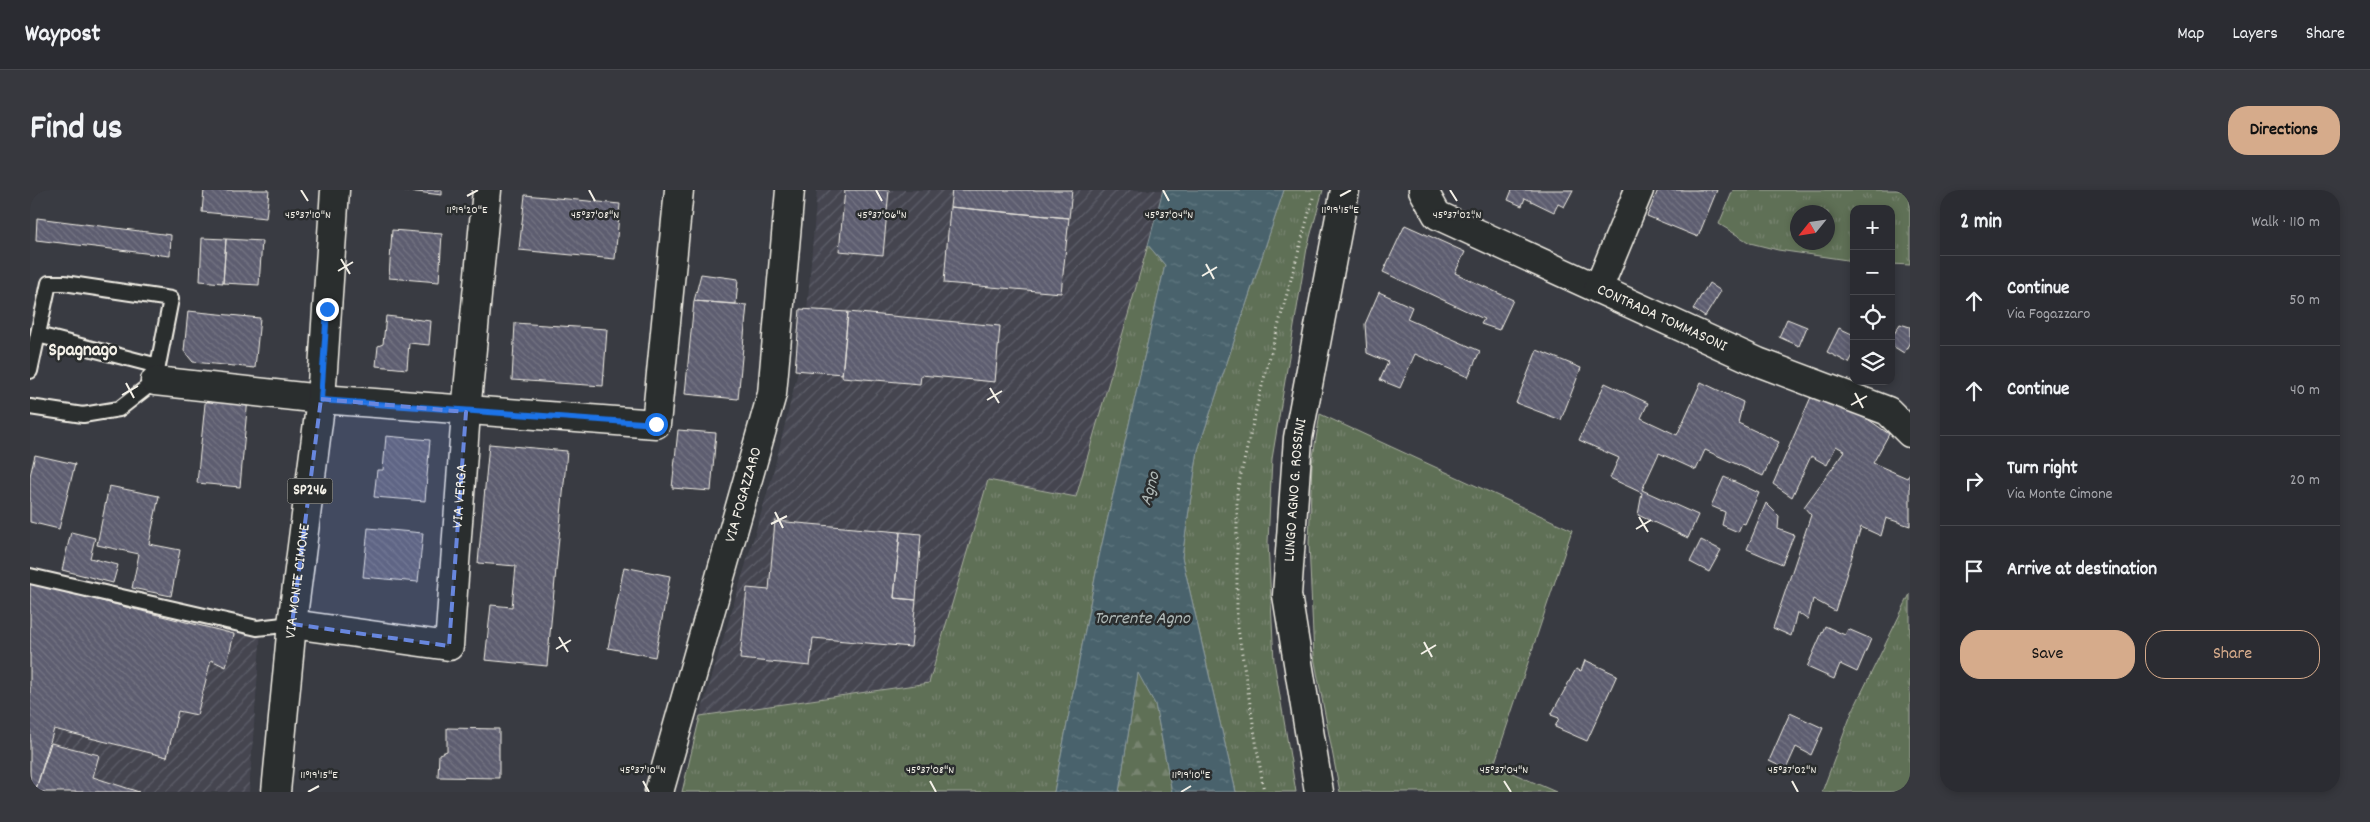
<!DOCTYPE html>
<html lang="en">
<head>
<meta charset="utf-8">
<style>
  body { margin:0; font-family:Dekko,sans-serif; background:#37383e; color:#f1f3f6 }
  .controls { position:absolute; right:15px; top:15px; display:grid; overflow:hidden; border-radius:10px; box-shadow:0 2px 8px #0003 }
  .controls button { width:45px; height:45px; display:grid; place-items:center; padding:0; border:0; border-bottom:1px solid #47484d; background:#2b2c32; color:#f1f3f6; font:25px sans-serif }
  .compass { position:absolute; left:1760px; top:15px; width:45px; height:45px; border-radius:50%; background:#2b2c32; box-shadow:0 2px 8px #0003; rotate:240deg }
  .stop { position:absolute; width:15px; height:15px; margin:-11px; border:4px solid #1a73e8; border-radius:50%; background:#fff }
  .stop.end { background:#1a73e8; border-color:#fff; box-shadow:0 1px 5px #0008 }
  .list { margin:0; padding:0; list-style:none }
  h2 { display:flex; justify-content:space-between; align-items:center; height:65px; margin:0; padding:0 20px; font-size:21px }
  h2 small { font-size:16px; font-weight:400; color:#a6a7ac }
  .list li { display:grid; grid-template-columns:32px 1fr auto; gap:15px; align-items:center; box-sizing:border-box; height:90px; padding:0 20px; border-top:1px solid #47484d }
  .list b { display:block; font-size:19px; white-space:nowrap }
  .list p { margin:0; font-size:16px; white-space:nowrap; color:#a6a7ac }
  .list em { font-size:16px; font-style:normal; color:#a6a7ac }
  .actions { display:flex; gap:10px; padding:15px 20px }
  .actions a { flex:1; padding:11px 0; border:1px solid #d6ab8b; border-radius:20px; text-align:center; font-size:18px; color:#d6ab8b }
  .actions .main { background:#d6ab8b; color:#111 }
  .icon { flex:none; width:28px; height:28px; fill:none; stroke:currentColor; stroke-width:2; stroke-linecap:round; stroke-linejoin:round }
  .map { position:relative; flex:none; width:1880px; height:602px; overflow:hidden; border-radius:20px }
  header { display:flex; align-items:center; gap:30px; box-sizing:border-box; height:70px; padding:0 25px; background:#2b2c32; border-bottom:1px solid #47484d }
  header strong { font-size:24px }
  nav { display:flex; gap:28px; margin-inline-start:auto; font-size:18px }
  .intro { display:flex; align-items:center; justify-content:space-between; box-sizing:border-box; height:120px; padding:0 30px }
  h1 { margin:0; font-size:35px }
  .button { padding:12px 22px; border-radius:20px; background:#d6ab8b; color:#111; font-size:18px; font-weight:700 }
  main { display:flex; gap:30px; padding:0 30px }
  aside { flex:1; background:#2b2c32; border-radius:20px; box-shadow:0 2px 8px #0003 }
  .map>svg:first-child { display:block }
</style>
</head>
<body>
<header>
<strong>Waypost</strong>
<nav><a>Map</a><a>Layers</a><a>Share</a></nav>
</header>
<div class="intro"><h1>Find us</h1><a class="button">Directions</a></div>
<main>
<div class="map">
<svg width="1880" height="602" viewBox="0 0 1880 602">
  <defs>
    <pattern id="industrial-furrows" width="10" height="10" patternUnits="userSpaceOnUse" patternTransform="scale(1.25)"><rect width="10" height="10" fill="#444550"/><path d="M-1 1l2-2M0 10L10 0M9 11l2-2" fill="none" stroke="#606069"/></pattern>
    <pattern id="grass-tufts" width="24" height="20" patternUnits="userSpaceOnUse" patternTransform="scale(1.25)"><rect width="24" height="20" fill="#5f6f57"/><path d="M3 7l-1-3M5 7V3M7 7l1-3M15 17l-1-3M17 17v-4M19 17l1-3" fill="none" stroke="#77846f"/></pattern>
    <pattern id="forest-firs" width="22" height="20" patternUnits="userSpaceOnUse" patternTransform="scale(1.25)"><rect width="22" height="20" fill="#5f6f57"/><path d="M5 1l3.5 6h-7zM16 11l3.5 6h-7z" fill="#77846f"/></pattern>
    <pattern id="water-ripples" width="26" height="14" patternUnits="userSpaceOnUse" patternTransform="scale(1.25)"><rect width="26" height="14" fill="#48626c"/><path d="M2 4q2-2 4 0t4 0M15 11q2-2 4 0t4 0" fill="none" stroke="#637981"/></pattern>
    <pattern id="building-back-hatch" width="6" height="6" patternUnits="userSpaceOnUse" patternTransform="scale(1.25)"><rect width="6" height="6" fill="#5d5d6f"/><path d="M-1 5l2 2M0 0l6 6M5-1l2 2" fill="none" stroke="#757584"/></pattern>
  </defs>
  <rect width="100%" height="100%" fill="#393b42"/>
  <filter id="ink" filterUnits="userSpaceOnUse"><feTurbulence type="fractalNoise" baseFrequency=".02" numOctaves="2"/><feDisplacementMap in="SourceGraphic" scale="10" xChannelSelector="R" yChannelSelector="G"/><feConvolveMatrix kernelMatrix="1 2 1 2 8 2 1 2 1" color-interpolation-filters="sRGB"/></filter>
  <g filter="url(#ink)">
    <path fill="url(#industrial-furrows)" d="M787 0H1133L1046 308 958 291 899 493 670 526 742 287 774 157Z
      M0 386 231 440 219 602H0Z"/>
    <path fill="url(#grass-tufts)" stroke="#aab0a0" fill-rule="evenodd" d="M1254 0H1293L1277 58 1242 269 1238 352 1244 471 1266 602H1206L1152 367 1168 260Z
      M1703 0H1880V75L1861 74V19H1824V71L1748 60 1720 53 1689 34ZM1768 22H1798V52H1768Z
      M1118 55 1135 75 1069 367 1024 602H652L670 526 899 493 958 290 1046 307Z
      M1290 224 1542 340 1464 575 1526 602H1310L1284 467 1279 353 1282 273Z
      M1880 404V602H1792L1822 522Z"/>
    <path fill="url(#forest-firs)" stroke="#aab0a0" d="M1108 482 1125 514 1142 602H1089Z"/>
    <path fill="url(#water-ripples)" stroke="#8d9b9e" d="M1133 0H1254L1168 260 1152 367 1206 602H1142L1125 514 1108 483 1089 602H1024L1069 367 1135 75 1118 55Z"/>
    <path fill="url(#building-back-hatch)" stroke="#f4f1e8" d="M174 0H239L236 28 172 22Z
      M370 0H412V5Z
      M815 0H859L853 65 809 61Z
      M922 0H1042L1039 28 920 17Z
      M1482 0H1543L1534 17 1528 14 1524 22 1495 8 1492 16 1478 10Z
      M1628 0H1687L1668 47 1617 26Z
      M495 5 590 14 585 69 489 60Z
      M920 17 1039 28 1031 103 914 93Z
      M7 28 141 45 140 66 6 50Z
      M1375 35 1435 62 1425 83 1483 110 1469 140 1451 134 1454 129 1353 82Z
      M362 40 412 44 409 92 359 88Z
      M172 48 196 49 193 93 170 91Z
      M196 49 232 51 229 95 193 93Z
      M671 84 708 89 706 114 664 111Z
      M1679 93 1691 101 1675 127 1663 119Z
      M1349 102 1382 117 1377 129 1450 161 1438 187 1385 164 1370 198 1350 190 1358 172 1337 163 1335 134Z
      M664 111 717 115 708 209 655 204Z
      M770 119 818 122 812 184 765 180Z
      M158 121 230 128 225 178 163 172 154 161Z
      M818 122 970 136 965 192 891 185 890 194 812 187Z
      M356 126 401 131 399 155 379 153 377 179 346 176 348 156 353 154Z
      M1757 129 1777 137 1769 156 1749 147Z
      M485 133 577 139 573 196 482 190Z
      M1870 134 1880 137V152L1874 163 1861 155V149Z
      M1809 138 1824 145V163L1819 173 1797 162Z
      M1507 160 1551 178 1531 230 1486 213Z
      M1671 192 1713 212 1708 233 1749 252 1733 286 1675 260 1666 280 1629 263 1612 300 1668 325 1658 348 1608 325 1612 303 1580 288 1589 268 1549 250 1575 193 1618 213 1611 228 1647 245Z
      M176 204 218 208 210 297 167 293Z
      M1781 207 1822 218 1859 244 1843 273 1877 288 1880 283V336L1856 328 1851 346 1831 337 1805 421 1783 409 1778 430 1767 422 1761 446 1743 438 1781 325 1774 317 1815 261 1806 256 1797 275 1781 266 1762 307 1743 294Z
      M648 240 686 243 681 301 642 298Z
      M356 246 400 250 395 311 344 307 347 280H353Z
      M459 254 537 261 517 476 455 470 461 415 482 417 486 376 448 373Z
      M5 265 45 274 29 339 0 332V286Z
      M1694 287 1729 303 1715 334 1712 333 1708 342 1692 335 1695 322 1681 316Z
      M79 296 129 306 119 354 150 360 141 406 102 398 109 364 67 355Z
      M1736 313 1749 326 1748 339 1764 345 1752 374 1717 359Z
      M745 331 870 342 864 408 886 410 881 457 783 448 780 476 710 469 717 398 739 400Z
      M338 338 393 343 388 392 333 387Z
      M41 342 65 348 60 368 88 375 83 393 32 380Z
      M870 342 891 344 886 410 864 408Z
      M1671 350 1691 360 1679 382 1660 372Z
      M594 377 640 386 625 467 578 458Z
      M0 393 204 444 196 477 181 470 167 525 148 521 137 567 24 539 5 602H0Z
      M1795 436 1815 445 1818 439 1841 449 1827 482 1810 474 1804 489 1777 477Z
      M1555 470 1587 485 1557 551 1525 537 1529 528 1521 525 1546 479 1551 481Z
      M1760 523 1793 538 1781 565 1766 557 1756 579 1739 571Z
      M417 538 469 539V588L408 587 409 564 417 561Z
      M21 553 69 565 63 587 109 602H5Z"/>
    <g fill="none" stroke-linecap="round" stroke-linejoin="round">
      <g stroke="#f4f1e8" stroke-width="18">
        <path id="lane" d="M8 145 128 176
          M0 181 19 93H34L141 109 125 191 89 219 53 225 0 217
          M0 386 227 438 262 434"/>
      </g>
      <g stroke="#f4f1e8" stroke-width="31">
        <g id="street">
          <path id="s1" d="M1393 0 1407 25 1728 172 1858 221 1880 243"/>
          <path d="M1568 99 1609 0"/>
          <path d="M125 191 291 209 626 234 649 0"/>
          <path id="s2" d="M262 434 419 456 436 222 457 0"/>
          <path id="s3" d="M629 602 742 204 760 0"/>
        </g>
      </g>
      <g stroke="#f4f1e8" stroke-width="31">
        <g id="secondary">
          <path id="s4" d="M1289 602 1257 405 1268 248 1315 0"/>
        </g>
      </g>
      <g stroke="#f4f1e8" stroke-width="31">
        <g id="primary">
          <path id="s5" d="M246 602 262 434 291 209 305 0"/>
        </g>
      </g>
      <path stroke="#f4f1e8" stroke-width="3" stroke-dasharray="1 4" stroke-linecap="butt" d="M1234 602 1207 432V301L1229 207 1283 8"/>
      <use href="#lane" stroke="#2a2d2e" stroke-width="14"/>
      <use href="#street" stroke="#2a2d2e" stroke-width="28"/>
      <use href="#secondary" stroke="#2a2d2e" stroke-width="28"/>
      <use href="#primary" stroke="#2a2d2e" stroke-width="28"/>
    </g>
  </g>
  <g fill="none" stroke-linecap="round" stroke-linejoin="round" filter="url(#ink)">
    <path stroke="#1a73e8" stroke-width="6" d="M297 119 291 210 626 234"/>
  </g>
  <path fill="#6887de" fill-opacity="0.2" stroke="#6887de" stroke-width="4" stroke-dasharray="10 6" stroke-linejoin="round" d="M291 209 436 222 419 456 262 434Z"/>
  <path fill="none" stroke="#f4f1e8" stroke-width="2" d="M271 0 278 11M559 0 565 11M846 0 852 11M1133 0 1139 11M1420 0 1427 11M437 6 448 0M1310 6 1321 0M311 69 320 84M1176 74 1184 89M308 81 323 72M1172 86 1187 77M96 193 104 208M960 198 969 213M1825 203 1833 218M92 205 108 196M957 210 972 201M1821 215 1837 206M745 322 753 338M1609 327 1618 342M741 334 757 326M1606 339 1621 330M529 447 538 462M1394 452 1402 467M526 459 541 450M1391 464 1406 455M613 591 619 602M900 591 906 602M1474 591 1481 602M1762 591 1768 602M278 602 289 596M1151 602 1161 596"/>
  <g text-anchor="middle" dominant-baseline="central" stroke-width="5" stroke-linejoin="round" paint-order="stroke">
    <rect fill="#2a2d2e" stroke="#b7b6b0" stroke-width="1" x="257.5" y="288.5" width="45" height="25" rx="4"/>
    <g font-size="15" font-weight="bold" fill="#f4f1e8">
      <text x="280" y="301">SP246</text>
    </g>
    <g font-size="16" fill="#f4f1e8" stroke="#2a2d2e">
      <text stroke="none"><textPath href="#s1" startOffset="276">CONTRADA TOMMASONI</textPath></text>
      <text stroke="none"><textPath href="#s4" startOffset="305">LUNGO AGNO G. ROSSINI</textPath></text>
      <text stroke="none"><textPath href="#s3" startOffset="309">VIA FOGAZZARO</textPath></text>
      <text stroke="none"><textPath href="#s2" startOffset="309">VIA VERGA</textPath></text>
      <text stroke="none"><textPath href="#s5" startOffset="212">VIA MONTE CIMONE</textPath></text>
    </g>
    <g font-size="18" font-style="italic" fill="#afb8b6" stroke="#2a2d2e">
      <text transform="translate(1121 299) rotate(-74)">Agno</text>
      <text x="1112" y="429">Torrente Agno</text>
    </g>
    <g font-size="19" font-weight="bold" fill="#f4f1e8" stroke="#2a2d2e">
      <text x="53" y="161">Spagnago</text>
    </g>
  </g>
  <g font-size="12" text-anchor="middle" fill="#f4f1e8" stroke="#2a2d2e" stroke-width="5" stroke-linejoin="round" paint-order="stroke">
    <text x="437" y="23">11°19'20"E</text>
    <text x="1310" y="23">11°19'15"E</text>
    <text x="1427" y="28">45°37'02"N</text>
    <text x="278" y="28">45°37'10"N</text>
    <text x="565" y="28">45°37'08"N</text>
    <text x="852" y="28">45°37'06"N</text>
    <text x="1139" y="28">45°37'04"N</text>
    <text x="613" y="583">45°37'10"N</text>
    <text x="900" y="583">45°37'08"N</text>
    <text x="1474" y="583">45°37'04"N</text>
    <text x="1762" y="583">45°37'02"N</text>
    <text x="289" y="588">11°19'15"E</text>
    <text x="1161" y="588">11°19'10"E</text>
  </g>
</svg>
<div class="controls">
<button>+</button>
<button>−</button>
<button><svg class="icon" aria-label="locate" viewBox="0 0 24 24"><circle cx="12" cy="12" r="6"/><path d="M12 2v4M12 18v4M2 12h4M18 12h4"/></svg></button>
<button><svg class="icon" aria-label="layers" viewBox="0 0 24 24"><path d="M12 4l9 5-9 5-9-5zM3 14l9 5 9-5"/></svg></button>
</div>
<svg class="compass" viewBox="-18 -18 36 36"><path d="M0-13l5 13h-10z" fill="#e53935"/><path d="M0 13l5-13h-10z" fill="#a6a7ac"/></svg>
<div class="stop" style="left:626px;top:234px"></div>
<div class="stop end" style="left:297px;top:119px"></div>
</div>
<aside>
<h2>2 min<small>Walk · 110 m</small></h2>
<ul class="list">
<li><svg class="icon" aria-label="ahead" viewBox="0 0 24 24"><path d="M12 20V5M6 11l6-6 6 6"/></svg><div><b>Continue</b><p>Via Fogazzaro</p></div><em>50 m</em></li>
<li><svg class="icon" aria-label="ahead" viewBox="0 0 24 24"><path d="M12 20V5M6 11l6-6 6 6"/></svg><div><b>Continue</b></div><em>40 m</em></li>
<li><svg class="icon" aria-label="right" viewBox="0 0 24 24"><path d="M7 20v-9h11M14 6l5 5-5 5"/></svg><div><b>Turn right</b><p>Via Monte Cimone</p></div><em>20 m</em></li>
<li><svg class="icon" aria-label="arrive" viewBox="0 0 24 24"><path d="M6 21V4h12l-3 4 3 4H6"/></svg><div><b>Arrive at destination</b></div></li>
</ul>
<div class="actions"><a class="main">Save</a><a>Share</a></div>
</aside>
</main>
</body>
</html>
